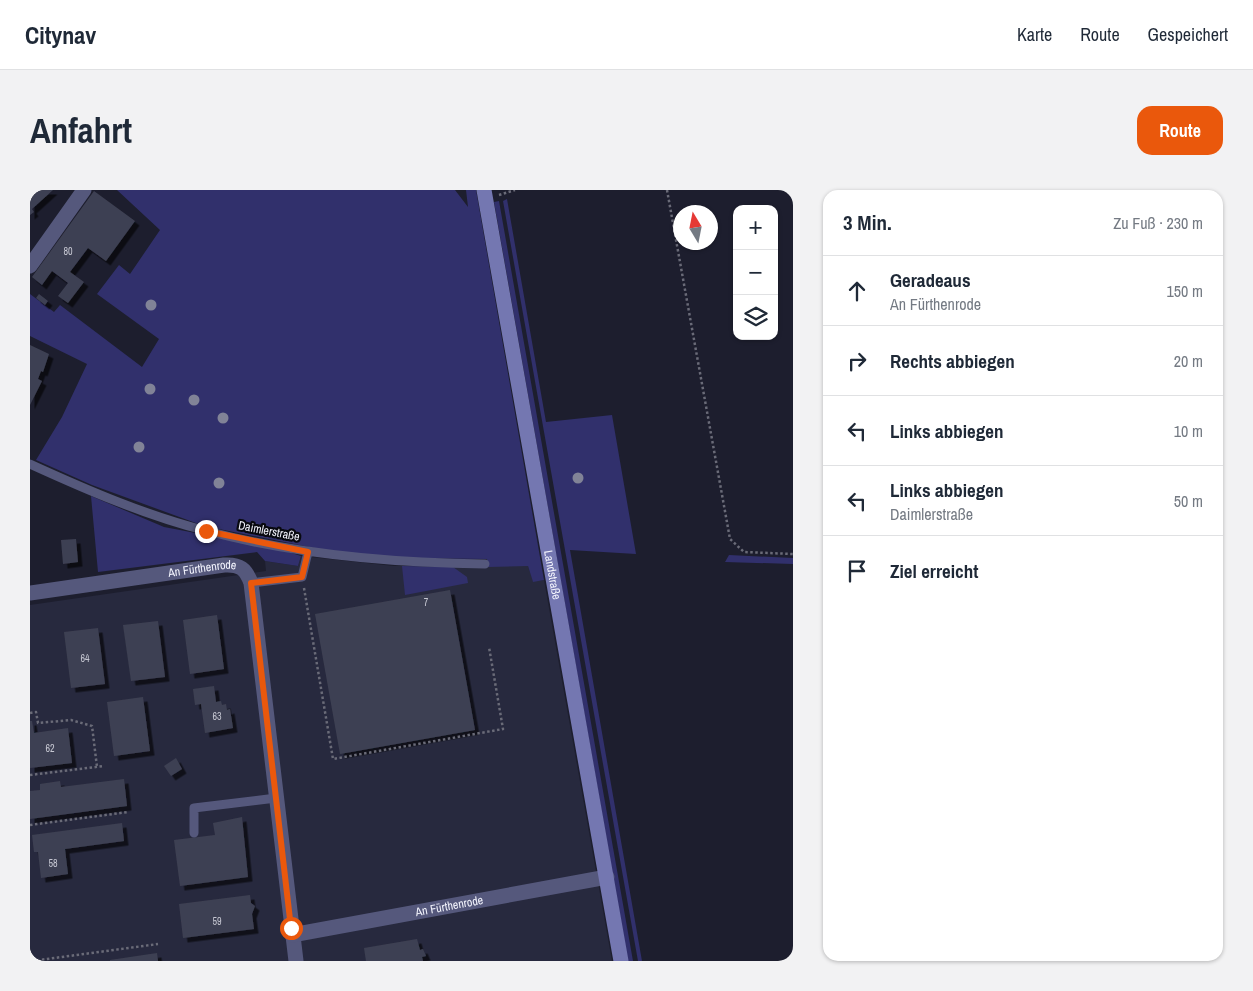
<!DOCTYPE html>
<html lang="de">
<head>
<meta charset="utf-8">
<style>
  body { margin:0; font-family:"Archivo Narrow",sans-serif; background:#f2f2f3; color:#1f2937 }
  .controls { position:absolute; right:15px; top:15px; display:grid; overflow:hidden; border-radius:10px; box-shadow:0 1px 4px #0004 }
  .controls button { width:45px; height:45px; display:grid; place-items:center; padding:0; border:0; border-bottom:1px solid #e0e1e3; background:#fff; color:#1f2937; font:25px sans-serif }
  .compass { position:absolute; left:643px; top:15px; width:45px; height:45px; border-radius:50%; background:#fff; box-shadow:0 1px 4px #0004; rotate:350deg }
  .stop { position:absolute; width:15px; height:15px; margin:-11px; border:4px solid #ea580c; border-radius:50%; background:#fff }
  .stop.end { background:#ea580c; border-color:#fff; box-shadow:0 1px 5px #0008 }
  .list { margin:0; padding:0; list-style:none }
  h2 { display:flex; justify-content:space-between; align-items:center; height:65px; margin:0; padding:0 20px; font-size:21px }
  h2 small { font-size:16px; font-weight:400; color:#747a83 }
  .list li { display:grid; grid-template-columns:32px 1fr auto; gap:15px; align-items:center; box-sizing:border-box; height:70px; padding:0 20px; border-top:1px solid #e0e1e3 }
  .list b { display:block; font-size:19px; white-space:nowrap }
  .list p { margin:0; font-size:16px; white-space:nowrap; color:#747a83 }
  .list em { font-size:16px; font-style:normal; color:#747a83 }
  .icon { flex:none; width:28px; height:28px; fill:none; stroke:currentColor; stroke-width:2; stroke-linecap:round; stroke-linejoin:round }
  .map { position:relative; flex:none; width:763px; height:771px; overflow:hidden; border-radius:15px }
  header { display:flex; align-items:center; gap:30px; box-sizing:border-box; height:70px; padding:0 25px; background:#fff; border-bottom:1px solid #e0e1e3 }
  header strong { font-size:24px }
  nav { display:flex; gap:28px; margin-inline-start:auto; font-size:18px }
  .intro { display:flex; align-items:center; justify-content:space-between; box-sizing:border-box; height:120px; padding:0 30px }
  h1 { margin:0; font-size:35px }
  .button { padding:12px 22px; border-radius:15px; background:#ea580c; color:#fff; font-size:18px; font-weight:700 }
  main { display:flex; gap:30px; padding:0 30px }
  aside { flex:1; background:#fff; border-radius:15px; box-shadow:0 1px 4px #0004 }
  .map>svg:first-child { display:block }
</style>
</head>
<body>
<header>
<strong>Citynav</strong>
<nav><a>Karte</a><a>Route</a><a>Gespeichert</a></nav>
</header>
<div class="intro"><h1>Anfahrt</h1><a class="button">Route</a></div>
<main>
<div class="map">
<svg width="763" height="771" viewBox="0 0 763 771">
  <defs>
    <filter id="shadow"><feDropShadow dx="4.5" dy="4.5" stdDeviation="0" flood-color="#0009"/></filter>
  </defs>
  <rect width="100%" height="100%" fill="#1d1e2e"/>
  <path fill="#27293e" d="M271 366 364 376H498L503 391 514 390 582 771H0V415L236 381 235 371 268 376Z"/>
  <path fill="#31306c" d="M87 0H425L438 17 436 0H446L514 390 503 392 498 376 458 377 457 369 362 368 299 361 174 336 62 295 6 270 32 227 57 174 0 146V104L24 122 30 115 112 177 129 149 67 104 89 75 100 84 130 40Z
    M477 9 516 232 582 225 606 364 540 360 612 771H608L473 11Z
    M469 11 603 771H598L464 12Z
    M61 306 134 337 249 359 271 366 268 376 235 371 227 362 68 382Z
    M699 365 763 368V374L695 372Z
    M372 376 423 377 437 387 438 393 375 405Z"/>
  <path fill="#3e4052" filter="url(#shadow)" d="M0 0H23L2 19 4 22 0 25Z
    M64 1 105 31 76 71 58 58 40 82 54 92 38 113 28 106 38 93 22 81 12 95 2 87Z
    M9 104 18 111 15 115 6 108Z
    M0 155 19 164 13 182 11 181 8 189 12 191 0 215Z
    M46 349 48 372 33 374 31 350Z
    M420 400 445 540 310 564 285 424Z
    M187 425 194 479 160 484 153 430Z
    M128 431 135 487 101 491 93 435Z
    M68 438 75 494 41 498 34 442Z
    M184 496 186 512 191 511 192 515 196 514 197 520 200 519 203 538 175 543 171 514 165 515 163 499Z
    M113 507 120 561 84 566 77 512Z
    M0 531H2L4 543 38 538 42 573 0 578Z
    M146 568 152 579 141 586 134 576Z
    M94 589 97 616 0 629V601L10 600V594L30 591 31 597Z
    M212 627 218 687 150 696 144 650 185 645 183 633Z
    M92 633 94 651 35 659 38 684 11 688 8 662H4L2 645Z
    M220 705 221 713 225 716 222 724 224 739 153 748 149 714Z
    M387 749 390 760 393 759 396 766 392 767 393 771H336L334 758Z
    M127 763 128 771H80V770Z"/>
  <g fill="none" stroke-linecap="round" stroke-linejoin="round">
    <path stroke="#6a6b78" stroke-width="2.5" stroke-dasharray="2.5 2.5" stroke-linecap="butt" d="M637 0 700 349 714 362 763 364
      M469 5 485 0
      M274 398 303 569 473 539 459 457
      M0 523 6 522 8 533 41 530 62 536 67 577
      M0 585 74 576
      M0 635 98 622
      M2 771 128 754"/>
    <path stroke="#55587c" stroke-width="9" d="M0 274C57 300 117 326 177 341 268 365 361 373 455 374
      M221 393 272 387 278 362
      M164 643V618L246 608"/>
    <g stroke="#55587c" stroke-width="15">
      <path d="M0 76 54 0"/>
      <path id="s1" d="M0 403 194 375C210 374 216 379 221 393L266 771"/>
      <path id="s2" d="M262 745 577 687"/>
    </g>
    <path stroke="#7477b1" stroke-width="15" id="s3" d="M454 0 591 771"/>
  </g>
  <g fill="#818397">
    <circle cx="121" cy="115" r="5.5"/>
    <circle cx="120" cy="199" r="5.5"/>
    <circle cx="164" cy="210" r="5.5"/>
    <circle cx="193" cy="228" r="5.5"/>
    <circle cx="109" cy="257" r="5.5"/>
    <circle cx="548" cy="288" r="5.5"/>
    <circle cx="189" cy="293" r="5.5"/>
  </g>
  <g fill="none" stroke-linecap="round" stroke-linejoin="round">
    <path stroke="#ea580c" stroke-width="6" d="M176 341 278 362 272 387 221 393 261 738"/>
  </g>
  <g text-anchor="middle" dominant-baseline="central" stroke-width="4.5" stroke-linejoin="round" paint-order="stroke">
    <g font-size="10" fill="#c6c7d2">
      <text x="38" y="61">80</text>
      <text x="396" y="412">7</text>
      <text x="55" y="468">64</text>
      <text x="187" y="526">63</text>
      <text x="20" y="558">62</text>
      <text x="23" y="673">58</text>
      <text x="187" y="731">59</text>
    </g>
    <g font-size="12" fill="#f3f4fd" stroke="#080910">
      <text transform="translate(239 341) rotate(11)">Daimlerstraße</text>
      <text stroke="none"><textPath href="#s1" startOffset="174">An Fürthenrode</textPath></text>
      <text stroke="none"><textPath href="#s3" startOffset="391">Landstraße</textPath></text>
      <text stroke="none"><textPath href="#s2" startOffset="160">An Fürthenrode</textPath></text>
    </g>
  </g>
</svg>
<div class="controls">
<button>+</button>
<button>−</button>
<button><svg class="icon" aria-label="layers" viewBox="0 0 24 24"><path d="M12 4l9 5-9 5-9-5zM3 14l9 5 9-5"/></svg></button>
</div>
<svg class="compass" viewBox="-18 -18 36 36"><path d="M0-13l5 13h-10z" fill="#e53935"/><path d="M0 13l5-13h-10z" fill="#747a83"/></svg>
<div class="stop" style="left:261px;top:738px"></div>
<div class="stop end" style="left:176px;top:341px"></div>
</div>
<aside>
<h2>3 Min.<small>Zu Fuß · 230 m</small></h2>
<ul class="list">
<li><svg class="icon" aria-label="ahead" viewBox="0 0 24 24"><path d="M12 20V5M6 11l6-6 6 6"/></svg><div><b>Geradeaus</b><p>An Fürthenrode</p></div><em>150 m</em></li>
<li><svg class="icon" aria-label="right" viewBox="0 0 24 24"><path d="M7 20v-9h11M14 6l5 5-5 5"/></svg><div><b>Rechts abbiegen</b></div><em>20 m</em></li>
<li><svg class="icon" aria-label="left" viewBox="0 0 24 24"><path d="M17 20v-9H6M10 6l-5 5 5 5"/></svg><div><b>Links abbiegen</b></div><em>10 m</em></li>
<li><svg class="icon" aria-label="left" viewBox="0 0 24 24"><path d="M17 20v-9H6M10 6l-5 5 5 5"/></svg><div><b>Links abbiegen</b><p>Daimlerstraße</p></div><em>50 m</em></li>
<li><svg class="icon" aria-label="arrive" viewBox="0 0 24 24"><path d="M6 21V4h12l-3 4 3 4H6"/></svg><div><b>Ziel erreicht</b></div></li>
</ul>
</aside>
</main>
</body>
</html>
